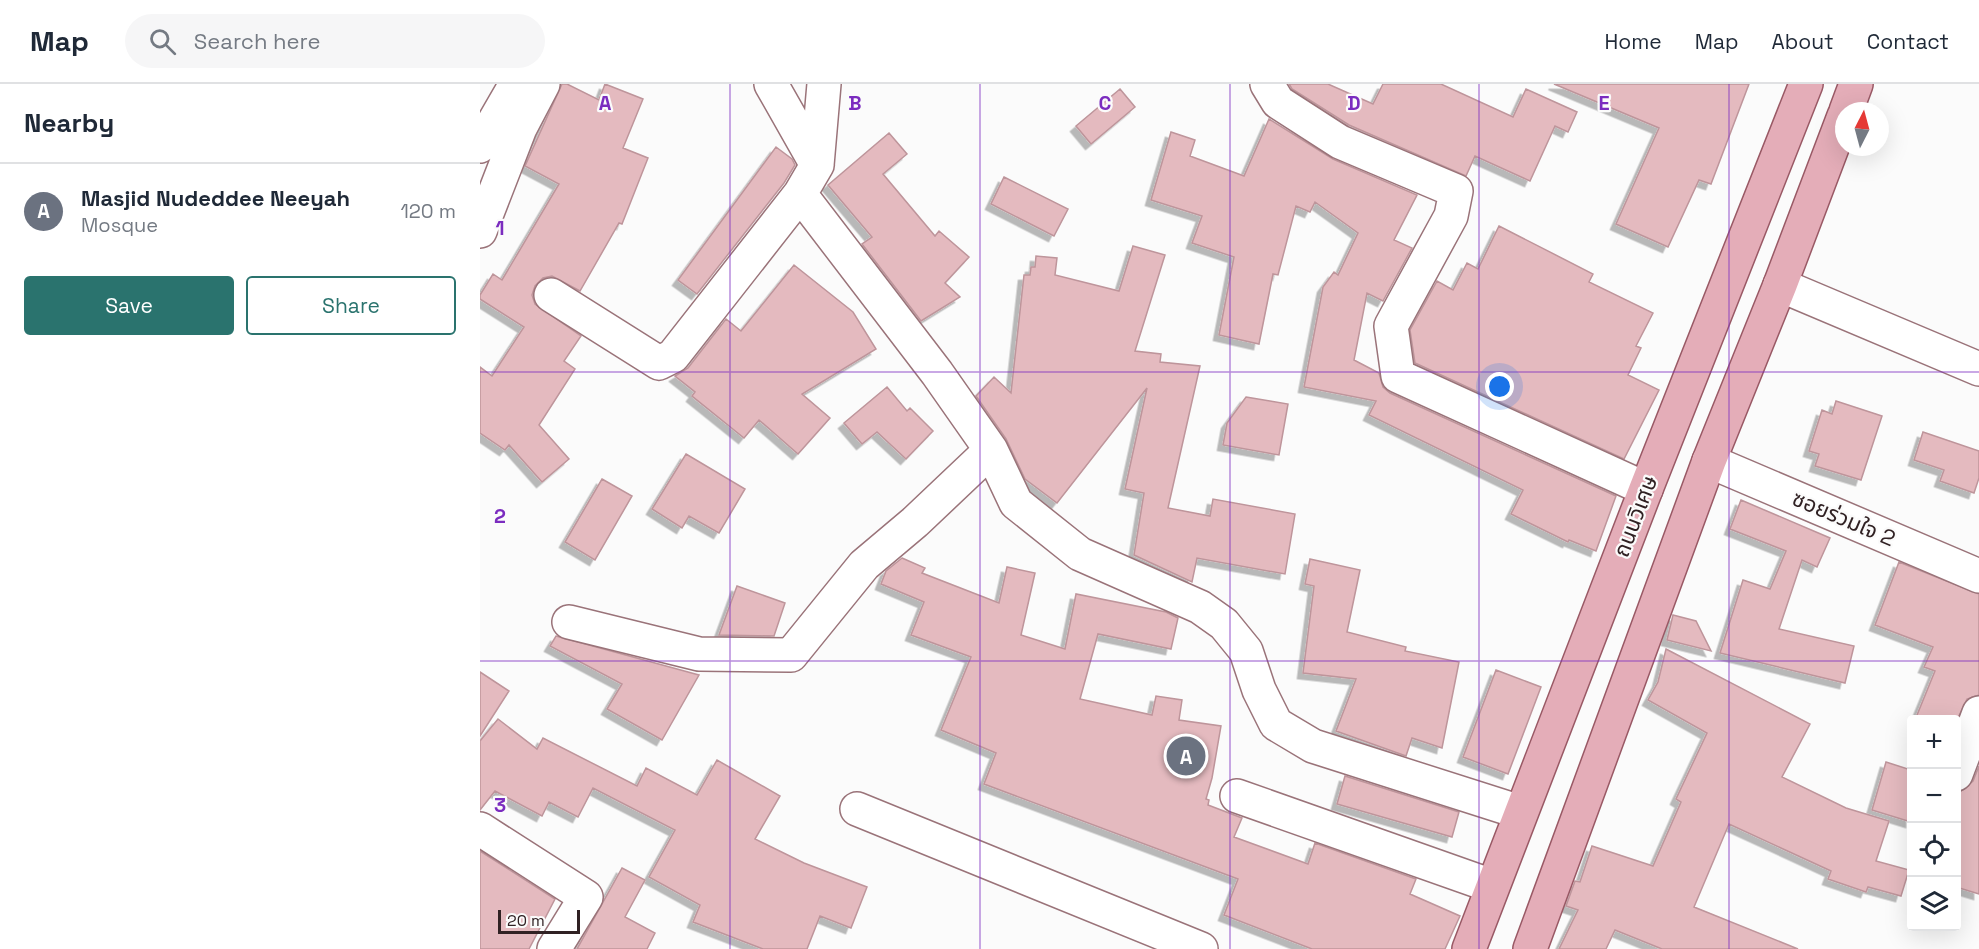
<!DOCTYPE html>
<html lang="en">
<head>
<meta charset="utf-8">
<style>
  body { margin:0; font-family:"Space Grotesk","Noto Sans Thai",sans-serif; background:#f6f6f7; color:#1f2937 }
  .controls { position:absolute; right:18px; bottom:18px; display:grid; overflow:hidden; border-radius:6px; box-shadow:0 6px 24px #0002 }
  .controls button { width:54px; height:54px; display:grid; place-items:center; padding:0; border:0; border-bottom:2px solid #e0e1e3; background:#fff; color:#1f2937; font:30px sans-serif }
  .compass { position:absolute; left:1355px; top:18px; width:54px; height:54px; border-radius:50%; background:#fff; box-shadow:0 6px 24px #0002; rotate:6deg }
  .scale { position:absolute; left:18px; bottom:15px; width:82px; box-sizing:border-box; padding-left:6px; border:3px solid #302123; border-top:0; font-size:16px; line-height:21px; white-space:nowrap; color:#302123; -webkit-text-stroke:4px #fbfbfb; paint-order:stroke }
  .you { position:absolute; left:1020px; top:303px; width:21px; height:21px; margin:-15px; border:4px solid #fff; border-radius:50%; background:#1a73e8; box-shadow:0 0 0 9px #1a73e833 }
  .badge { display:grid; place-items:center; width:39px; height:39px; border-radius:50%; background:#2a736e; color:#fff; font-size:20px; font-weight:700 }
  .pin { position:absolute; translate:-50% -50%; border:3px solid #fff; box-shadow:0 2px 6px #0006 }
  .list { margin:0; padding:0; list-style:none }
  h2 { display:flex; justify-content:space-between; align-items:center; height:78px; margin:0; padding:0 24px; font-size:26px }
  h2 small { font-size:20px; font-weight:400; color:#747a83 }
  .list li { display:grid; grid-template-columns:39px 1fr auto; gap:18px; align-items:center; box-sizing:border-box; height:96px; padding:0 24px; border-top:2px solid #e0e1e3 }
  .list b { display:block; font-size:22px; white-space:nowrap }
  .list p { margin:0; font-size:20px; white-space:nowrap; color:#747a83 }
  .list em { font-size:20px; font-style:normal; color:#747a83 }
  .actions { display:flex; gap:12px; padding:18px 24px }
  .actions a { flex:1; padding:14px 0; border:2px solid #2a736e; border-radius:6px; text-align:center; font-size:21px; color:#2a736e }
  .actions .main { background:#2a736e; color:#fff }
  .icon { flex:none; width:33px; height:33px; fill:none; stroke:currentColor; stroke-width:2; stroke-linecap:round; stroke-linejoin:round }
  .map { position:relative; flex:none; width:1499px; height:865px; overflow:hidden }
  header { display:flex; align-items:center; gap:36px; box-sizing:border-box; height:84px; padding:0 30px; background:#fff; border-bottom:2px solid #e0e1e3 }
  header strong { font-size:28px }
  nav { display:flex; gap:33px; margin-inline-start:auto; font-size:21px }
  .search { width:420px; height:54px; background:#f6f6f7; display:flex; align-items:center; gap:15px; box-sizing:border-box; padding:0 21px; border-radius:33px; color:#747a83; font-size:22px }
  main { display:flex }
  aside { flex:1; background:#fff }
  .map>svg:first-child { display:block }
</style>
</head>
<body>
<header>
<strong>Map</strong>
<div class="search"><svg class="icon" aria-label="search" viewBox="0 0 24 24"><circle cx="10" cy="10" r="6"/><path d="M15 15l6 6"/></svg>Search here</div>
<nav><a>Home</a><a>Map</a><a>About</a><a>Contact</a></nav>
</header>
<main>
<aside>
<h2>Nearby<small></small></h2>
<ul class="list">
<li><span class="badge" style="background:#6b7280">A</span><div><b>Masjid Nudeddee Neeyah</b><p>Mosque</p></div><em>120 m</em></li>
</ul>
<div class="actions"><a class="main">Save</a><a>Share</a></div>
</aside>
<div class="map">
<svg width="1499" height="865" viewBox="0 0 1499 865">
  <defs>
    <filter id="shadow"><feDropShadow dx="-5.5" dy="5.5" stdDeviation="0" flood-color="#0004"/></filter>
  </defs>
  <rect width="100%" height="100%" fill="#fbfbfb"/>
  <path fill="#e4babf" stroke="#be959b" stroke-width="1.5" filter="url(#shadow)" d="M82 0H87L119 16 125 0 163 15 143 64 168 74 142 140 139 139 100 207 72 192 63 194 55 202 52 211 55 220 101 252 84 277 95 285 59 341 89 375 62 398 29 361 25 366 0 349V283L12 292 44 243 0 215V211L13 190 22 196 79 100 45 82Z
    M809 0H848L893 20 903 0H961L1033 33 1046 5 1097 28 1088 48 1075 42 1050 97 995 72 986 92 869 41 812 5Z
    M1074 0H1269L1231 100 1219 96 1188 163 1136 140 1179 44Z
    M640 5 655 23 611 60 596 42Z
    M789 35 853 75 937 111 914 156 932 164 903 217 887 209 874 276 899 289 903 303 910 309 1136 412 1116 467 1089 456 1088 458 1031 430 1043 406 889 331 896 317 824 303 843 203 854 188 858 191 878 149 835 118 830 128 816 122 798 191 793 190 779 260 739 251 754 173 712 159 722 132 671 116 691 48 715 56 710 72 764 92Z
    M409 49 427 70 403 90 455 152 459 147 489 173 465 199 480 213 441 237 382 160 392 153 348 101Z
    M296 63 312 75 315 81 304 99 217 210 198 196Z
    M524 93 588 125 574 152 511 120Z
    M1019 142 1113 190 1109 198 1173 229 1156 262 1161 264 1148 291 1179 306 1144 375 935 279 930 246 957 197 973 206 987 179 998 185Z
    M653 162 685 171 655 267 681 270 680 278 720 282 688 424 730 432 733 415 815 430 805 490 717 474 712 498 654 471 664 409 645 405 667 304 577 419 545 395 526 355 496 312 514 293 531 309 544 191H550L551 183H555L556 172 577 174 575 191 639 207Z
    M314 181 373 228 396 265 322 310 350 334 318 370 279 336 264 354 212 312 215 308 195 292 208 284 246 235 261 247Z
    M407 303 427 327 430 324 453 347 426 375 397 348 382 360 364 339Z
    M766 313 808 320 799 371 743 361 747 339Z
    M1356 317 1402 332 1381 396 1335 382 1339 370 1329 367 1342 326 1352 330Z
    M1443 348 1499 367V394L1494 409 1460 397 1464 386 1434 376Z
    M206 370 265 405 239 449 209 432 202 444 172 425Z
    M122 395 152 412 115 476 85 458Z
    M1261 416 1350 454 1337 483 1322 476 1299 545 1374 562 1365 599 1240 569 1263 496 1290 505 1306 467 1250 445Z
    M422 474 445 484 442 489 519 519 527 483 555 489 541 551 585 565 596 510 686 528 698 534 691 565 618 550 600 615 672 631 676 612 702 616 699 636 741 642 732 694 726 715 729 716 728 721 762 734 754 753 828 780 835 759 936 795 930 810 980 832 965 865H832L744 831 758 795 504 700 516 669 461 646 491 573 431 551 444 518 401 500 406 487Z
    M830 475 880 486 867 548 926 563 925 567 979 578 962 664 932 654 926 672 856 647 876 595 823 589 834 502 825 500Z
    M1419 478 1499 510V611L1487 615 1477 636H1435L1455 587 1444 583 1453 563 1395 541Z
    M257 502 305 519 294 552 239 551Z
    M1193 531 1216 537 1231 567 1187 556Z
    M76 552 219 591 182 656 127 625 142 600 70 562Z
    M1186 565 1330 640 1302 693 1366 724 1409 737 1396 777 1429 786 1421 812 1388 803 1386 808 1348 795 1351 787 1249 740 1214 823 1318 865H1182L1135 846 1126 865H1079L1098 826 1086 822 1095 797 1100 798 1112 762 1173 782 1201 718 1196 715 1227 649 1168 616 1178 598Z
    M1016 586 1061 603 1028 690 983 673Z
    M0 588 29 607 0 652Z
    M18 635 57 665 63 654 157 702 166 684 217 711 237 676 300 712 275 755 324 779 387 803 371 844 340 832 327 865H283L213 838 220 821 169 793 195 746 113 704 98 733 69 718 62 732 15 707 0 726V657Z
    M1406 678 1431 686V738L1392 726Z
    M1499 682V810L1476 803V718L1480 708 1493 697Z
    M865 692 979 728 972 753 857 720Z
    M0 767 75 815 49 865H0Z
    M142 784 165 796 145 833 175 849 167 865H97Z"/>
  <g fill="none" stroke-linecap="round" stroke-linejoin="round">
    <g stroke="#9a7379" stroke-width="36">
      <path id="minor" d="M291 0 337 81 320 110 457 289 511 366 536 419 600 470 720 523 744 540 766 567 779 606 796 640 833 662 1040 728
        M787 0 798 18 860 58 976 107 971 132 911 242 918 292 1166 405
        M0 62 36 0
        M337 81 344 0
        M0 147 40 44 63 0
        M1300 201 1499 285
        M71 211 179 279 193 272 320 110
        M1229 377 1499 492
        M89 538 219 570 311 571 384 481 435 438 511 366
        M1476 690 1499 629
        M757 712 1012 802
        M377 725 721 865
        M0 745 106 813 74 865"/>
    </g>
    <g stroke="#995965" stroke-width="36">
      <path id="major" d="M1366 27 1376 0
        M989 865 1166 405 1326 0
        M1050 865 1229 377 1300 201 1364 32"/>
    </g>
    <use href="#minor" stroke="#fff" stroke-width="33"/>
    <use href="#major" stroke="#e4adb8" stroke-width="33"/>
  </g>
  <path fill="none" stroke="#7b2cbf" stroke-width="1.5" stroke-opacity="0.55" d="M250 0V865M500 0V865M750 0V865M999 0V865M1249 0V865M0 288H1499M0 577H1499"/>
  <g text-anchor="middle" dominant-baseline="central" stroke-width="4.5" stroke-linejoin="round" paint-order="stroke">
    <g font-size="22" fill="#302123" stroke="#fbfbfb">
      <text transform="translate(1155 432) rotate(-69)">ถนนวิเศษ</text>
      <text transform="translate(1364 434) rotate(23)">ซอยร่วมใจ 2</text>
    </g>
  </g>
  <g font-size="20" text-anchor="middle" font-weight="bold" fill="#7b2cbf" stroke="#fbfbfb" stroke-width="4.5" stroke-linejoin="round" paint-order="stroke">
    <text x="125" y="26">A</text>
    <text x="375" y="26">B</text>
    <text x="625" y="26">C</text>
    <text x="874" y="26">D</text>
    <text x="1124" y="26">E</text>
    <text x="20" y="151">1</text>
    <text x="20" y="439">2</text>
    <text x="20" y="728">3</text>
  </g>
</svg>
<div class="controls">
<button>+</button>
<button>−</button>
<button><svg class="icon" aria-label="locate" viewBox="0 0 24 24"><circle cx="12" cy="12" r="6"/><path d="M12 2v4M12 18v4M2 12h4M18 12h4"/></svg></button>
<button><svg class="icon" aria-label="layers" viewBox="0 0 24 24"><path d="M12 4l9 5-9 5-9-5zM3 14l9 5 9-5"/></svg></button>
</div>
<svg class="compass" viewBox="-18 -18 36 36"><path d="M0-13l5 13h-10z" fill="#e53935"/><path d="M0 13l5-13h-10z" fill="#747a83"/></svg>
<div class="scale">20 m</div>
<div class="you"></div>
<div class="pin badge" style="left:706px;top:672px;background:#6b7280">A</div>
</div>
</main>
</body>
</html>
